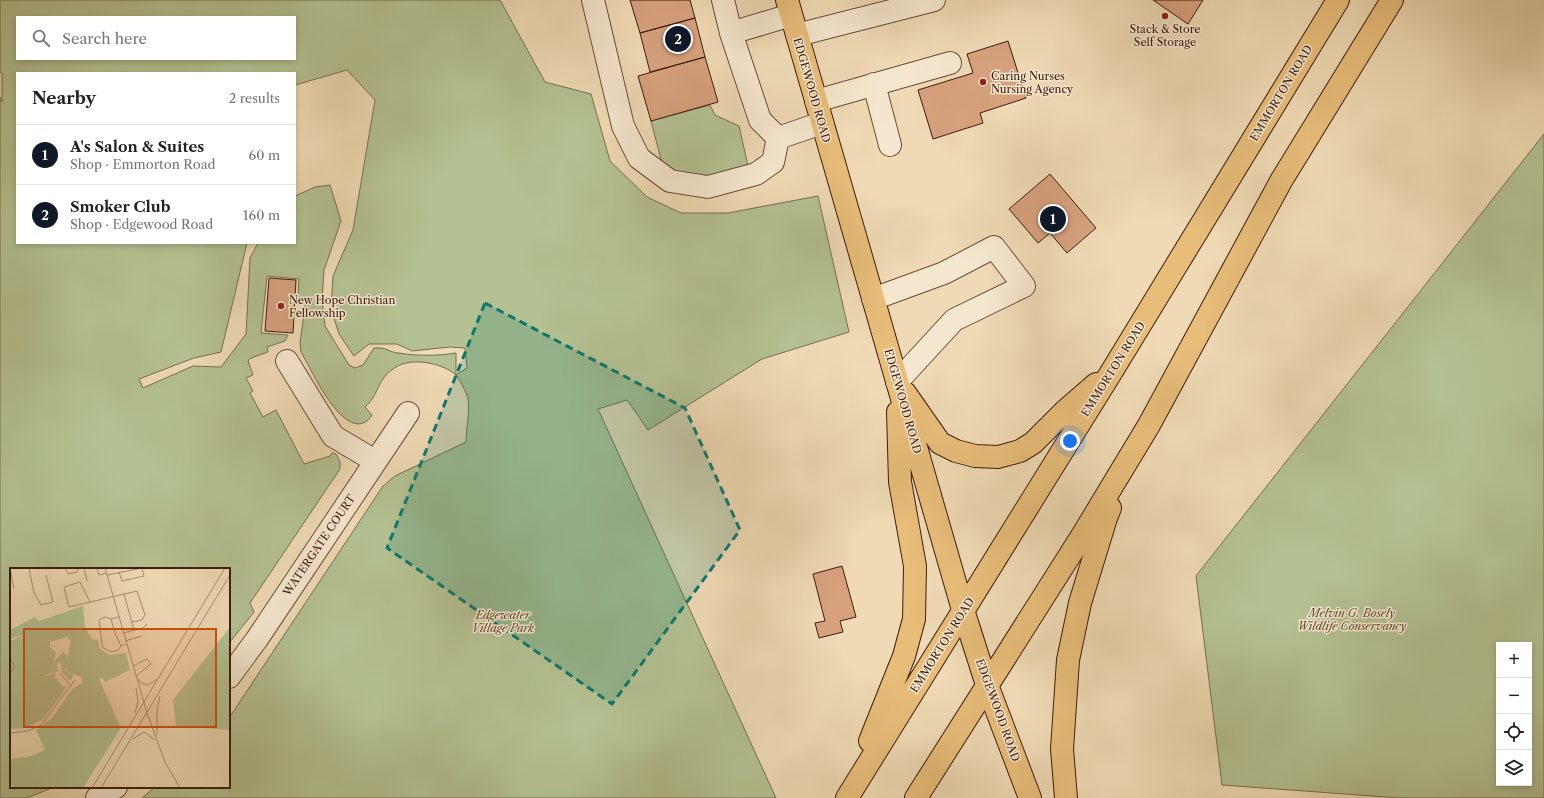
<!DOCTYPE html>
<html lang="en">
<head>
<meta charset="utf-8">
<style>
  body { margin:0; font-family:"Libre Caslon Text",serif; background:#f6f6f6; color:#222 }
  .controls { position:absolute; right:12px; bottom:12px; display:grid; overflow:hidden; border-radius:0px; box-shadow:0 2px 6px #0003 }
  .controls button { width:36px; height:36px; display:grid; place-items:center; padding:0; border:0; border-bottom:1px solid #e0e0e0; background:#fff; color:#222; font:20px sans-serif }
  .you { position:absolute; left:1070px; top:441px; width:14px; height:14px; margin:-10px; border:3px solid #fff; border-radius:50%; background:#1a73e8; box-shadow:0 0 0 6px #1a73e833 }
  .badge { display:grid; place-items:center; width:26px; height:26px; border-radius:50%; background:#111827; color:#fff; font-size:13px; font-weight:700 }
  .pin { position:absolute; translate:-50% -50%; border:2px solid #fff; box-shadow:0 1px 4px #0006 }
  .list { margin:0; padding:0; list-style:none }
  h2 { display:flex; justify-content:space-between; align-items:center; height:52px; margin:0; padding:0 16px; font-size:17px }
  h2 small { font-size:13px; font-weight:400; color:#767676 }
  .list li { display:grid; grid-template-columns:26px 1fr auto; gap:12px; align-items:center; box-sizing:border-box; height:60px; padding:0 16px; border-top:1px solid #e0e0e0 }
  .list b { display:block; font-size:15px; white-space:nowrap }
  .list p { margin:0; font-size:13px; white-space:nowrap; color:#767676 }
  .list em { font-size:13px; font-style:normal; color:#767676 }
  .icon { flex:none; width:22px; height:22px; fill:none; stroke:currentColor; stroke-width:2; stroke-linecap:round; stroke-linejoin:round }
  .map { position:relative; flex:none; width:1544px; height:798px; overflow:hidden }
  .search { position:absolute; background:#fff; box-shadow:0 2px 6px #0003; left:16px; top:16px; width:280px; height:44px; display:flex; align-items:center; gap:10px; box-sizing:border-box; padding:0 14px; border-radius:0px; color:#767676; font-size:15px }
  .panel { position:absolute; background:#fff; box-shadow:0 2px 6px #0003; left:16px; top:72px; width:280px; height:172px; border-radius:0px }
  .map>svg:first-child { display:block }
</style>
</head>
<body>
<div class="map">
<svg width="1544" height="798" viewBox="0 0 1544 798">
  <rect width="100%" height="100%" fill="#efdab5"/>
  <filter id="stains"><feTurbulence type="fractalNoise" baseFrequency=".005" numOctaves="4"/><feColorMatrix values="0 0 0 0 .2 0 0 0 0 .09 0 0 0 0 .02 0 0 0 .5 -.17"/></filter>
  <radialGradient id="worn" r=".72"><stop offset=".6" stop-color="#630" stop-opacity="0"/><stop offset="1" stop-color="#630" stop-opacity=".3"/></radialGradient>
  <path fill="#b4c192" stroke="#786e50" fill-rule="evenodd" d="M0 0H500L545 82 591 94 610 161 647 197 681 213H728L818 196 849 332 762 359 648 430 627 400 598 409 776 798H142L155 787H229V718L383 486 395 476 466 442C466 428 470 412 468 399 467 393 459 378 455 374 441 363 412 357 396 367 376 379 380 394 365 407L372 415C370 418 367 422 363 423 339 432 311 369 301 352L300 343 306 299 298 298 299 279 267 276 261 333 288 335 285 341 267 347 268 352 251 358 248 361 253 375 246 378 253 391 250 393 263 417 276 410 304 464 330 456 332 453 336 454 340 462V469L250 603 254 612 229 643V569H11V787H54L27 798H0V97L2 102V73L0 72ZM17 17H295V59H17ZM347 70 375 100 353 230 333 276 331 309 339 334 354 356 369 344H397L412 351 450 347 465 348 467 368 456 375V353C437 356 417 356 398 353 388 352 387 347 374 348L363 365 355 368 349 365 325 326 322 300 324 270 341 221 330 185 315 187 295 196V243H258L250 258 246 334 221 367 193 366 143 388 139 379 194 358 221 352 247 243H17V73H295V85Z
    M710 105 715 115 739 126 749 170 702 179 663 167 651 121Z
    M1544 134V798H1400L1222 785 1196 576ZM1499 645H1529V783H1499Z"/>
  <path fill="#d7a17e" stroke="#3d1b0d" d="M630 0H690L695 18 640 33Z
    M1153 0H1203L1188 24Z
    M695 18 705 57 650 72 640 33Z
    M1008 41 1026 98 980 113 983 123 933 139 918 90 973 73 967 54Z
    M705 57 718 102 651 121 638 76Z
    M1050 174 1096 228 1067 253 1050 233 1038 243 1009 209Z
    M269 278 296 280 293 333 265 331Z
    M842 566 856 617 840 621 843 632 819 638 815 623 825 621 813 574Z"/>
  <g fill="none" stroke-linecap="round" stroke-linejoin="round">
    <g stroke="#6a4b37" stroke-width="24">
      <path id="minor" d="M593 0 623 126 639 158 670 181 708 187 756 174 773 162 778 138
        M723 0 731 33 760 120 778 138 822 123
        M731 33 791 15
        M797 35 934 0
        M874 84 890 145
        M816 101 950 63
        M873 299 944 273 994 247 1024 286 954 320 897 382
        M287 361 333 436 375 461
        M229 677 257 639 408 413
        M97 798 116 787"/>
    </g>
    <g stroke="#3d1b0d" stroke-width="24">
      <path id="major" d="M787 0 963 610 987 685 1030 798
        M905 393 940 443 956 451 975 456 998 457 1020 451 1033 443 1065 411 1096 384
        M870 741 904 656 914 619 915 566 900 482 898 412
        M847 798 1112 371 1338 0
        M916 798 1082 536 1149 425 1281 181 1392 0
        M1066 798 1062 749 1068 660 1080 603 1106 518 1110 508"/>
    </g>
    <use href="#minor" stroke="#f5e7cf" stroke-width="22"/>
    <use href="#major" stroke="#e8bd7a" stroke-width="22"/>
  </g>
  <path fill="#0f766e" fill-opacity="0.2" stroke="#0f766e" stroke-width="3" stroke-dasharray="8 5" stroke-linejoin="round" d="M485 303 685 408 740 530 612 704 387 548Z"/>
  <g fill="#8f2418" stroke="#f5e7cf" stroke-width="1.5">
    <circle cx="1165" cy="16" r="4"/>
    <circle cx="983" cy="82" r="4"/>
    <circle cx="281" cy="306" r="4"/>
  </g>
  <g text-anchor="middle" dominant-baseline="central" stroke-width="3" stroke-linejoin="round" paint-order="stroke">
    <g font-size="11" fill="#3d1b0d" stroke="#f5e7cf" text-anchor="start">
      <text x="1165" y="29" text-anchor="middle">Stack &amp; Store<tspan x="1165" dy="13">Self Storage</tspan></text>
      <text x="991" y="76">Caring Nurses<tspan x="991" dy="13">Nursing Agency</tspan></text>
      <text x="289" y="300">New Hope Christian<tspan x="289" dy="13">Fellowship</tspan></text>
    </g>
    <g font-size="11" fill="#3d1b0d" stroke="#f5e7cf">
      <text transform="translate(812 90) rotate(74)">EDGEWOOD ROAD</text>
      <text transform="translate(1281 93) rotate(-59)">EMMORTON ROAD</text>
      <text transform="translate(1113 369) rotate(-58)">EMMORTON ROAD</text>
      <text transform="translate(903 401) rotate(74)">EDGEWOOD ROAD</text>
      <text transform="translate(319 545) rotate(-56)">WATERGATE COURT</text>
      <text transform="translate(942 645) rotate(-58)">EMMORTON ROAD</text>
      <text transform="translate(998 710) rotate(70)">EDGEWOOD ROAD</text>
    </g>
    <g font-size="11" font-style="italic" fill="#614d35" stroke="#f5e7cf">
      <text x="1352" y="613">Melvin G. Bosely<tspan x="1352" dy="13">Wildlife Conservancy</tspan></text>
      <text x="503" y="615">Edgewater<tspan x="503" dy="13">Village Park</tspan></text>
    </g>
  </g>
  <g transform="translate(10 568)">
    <rect width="220" height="220" fill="#efdab5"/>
    <path d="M73 38 75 59 82 71 88 72 90 81 99 87 116 85 120 102 95 114 92 110 89 111 111 160 73 220H5L0 215V191L21 188 35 182 26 162 43 149 62 121 72 115V110L64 106 60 113 52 104 51 95H47V102H50L45 105V109L52 118H57L52 126 33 151 16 160 0 161V73L9 69 15 72 10 68 0 71V62L25 49 29 53ZM57 69 61 73 55 99 58 105 61 104 58 106 55 101 57 88 53 84 45 93 42 106 32 109 42 104 46 85 40 79V74ZM220 59V162L166 158 163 132Z" fill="#b4c192" fill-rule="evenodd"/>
    <path fill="none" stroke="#a88e72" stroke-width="1" d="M0 0 4 21M19 0 24 25 31 37 43 34 36 7M55 0 58 6 67 4 68 0M74 0 77 13M87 0 89 7 96 5M95 0 137 145 155 194 170 220M109 4 112 13 134 8 132 1M97 7 132 0M114 26 124 62M80 34 70 14 54 19 59 39 127 23 135 47 132 52 122 54M109 49 101 51 105 65 111 78 116 76M101 51 95 49 89 52 92 76 93 80 102 84 108 82 111 78M113 65 133 60 137 56M115 73 132 68M0 91 5 98 0 106M123 98 137 91 141 96 126 108M50 105 61 118M128 111 131 115 138 117 147 111M125 145 128 133 126 120M0 165 18 163 31 157 65 112M147 167V142L150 128M123 171 134 164 145 172M82 220 215 0M91 220 220 7"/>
    <path fill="#ce500c" fill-opacity="0.15" stroke="#ce500c" stroke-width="2" d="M14 61H206V159H14Z"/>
    <rect width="220" height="220" fill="none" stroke="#3d1b0d" stroke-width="2"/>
  </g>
  <rect width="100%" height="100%" filter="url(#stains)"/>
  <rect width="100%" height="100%" fill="url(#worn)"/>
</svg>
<div class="controls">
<button>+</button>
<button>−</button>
<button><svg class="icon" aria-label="locate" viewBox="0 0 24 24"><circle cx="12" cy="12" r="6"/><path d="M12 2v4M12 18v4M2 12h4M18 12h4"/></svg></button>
<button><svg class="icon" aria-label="layers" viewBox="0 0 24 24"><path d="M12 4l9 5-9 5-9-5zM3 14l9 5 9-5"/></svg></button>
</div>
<div class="you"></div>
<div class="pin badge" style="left:1053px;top:219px">1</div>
<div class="pin badge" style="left:678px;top:39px">2</div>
<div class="search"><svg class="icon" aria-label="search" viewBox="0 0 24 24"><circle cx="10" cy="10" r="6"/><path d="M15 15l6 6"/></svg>Search here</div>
<section class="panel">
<h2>Nearby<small>2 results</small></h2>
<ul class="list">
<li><span class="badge">1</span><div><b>A's Salon &amp; Suites</b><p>Shop · Emmorton Road</p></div><em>60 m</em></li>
<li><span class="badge">2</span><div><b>Smoker Club</b><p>Shop · Edgewood Road</p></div><em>160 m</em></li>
</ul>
</section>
</div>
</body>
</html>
